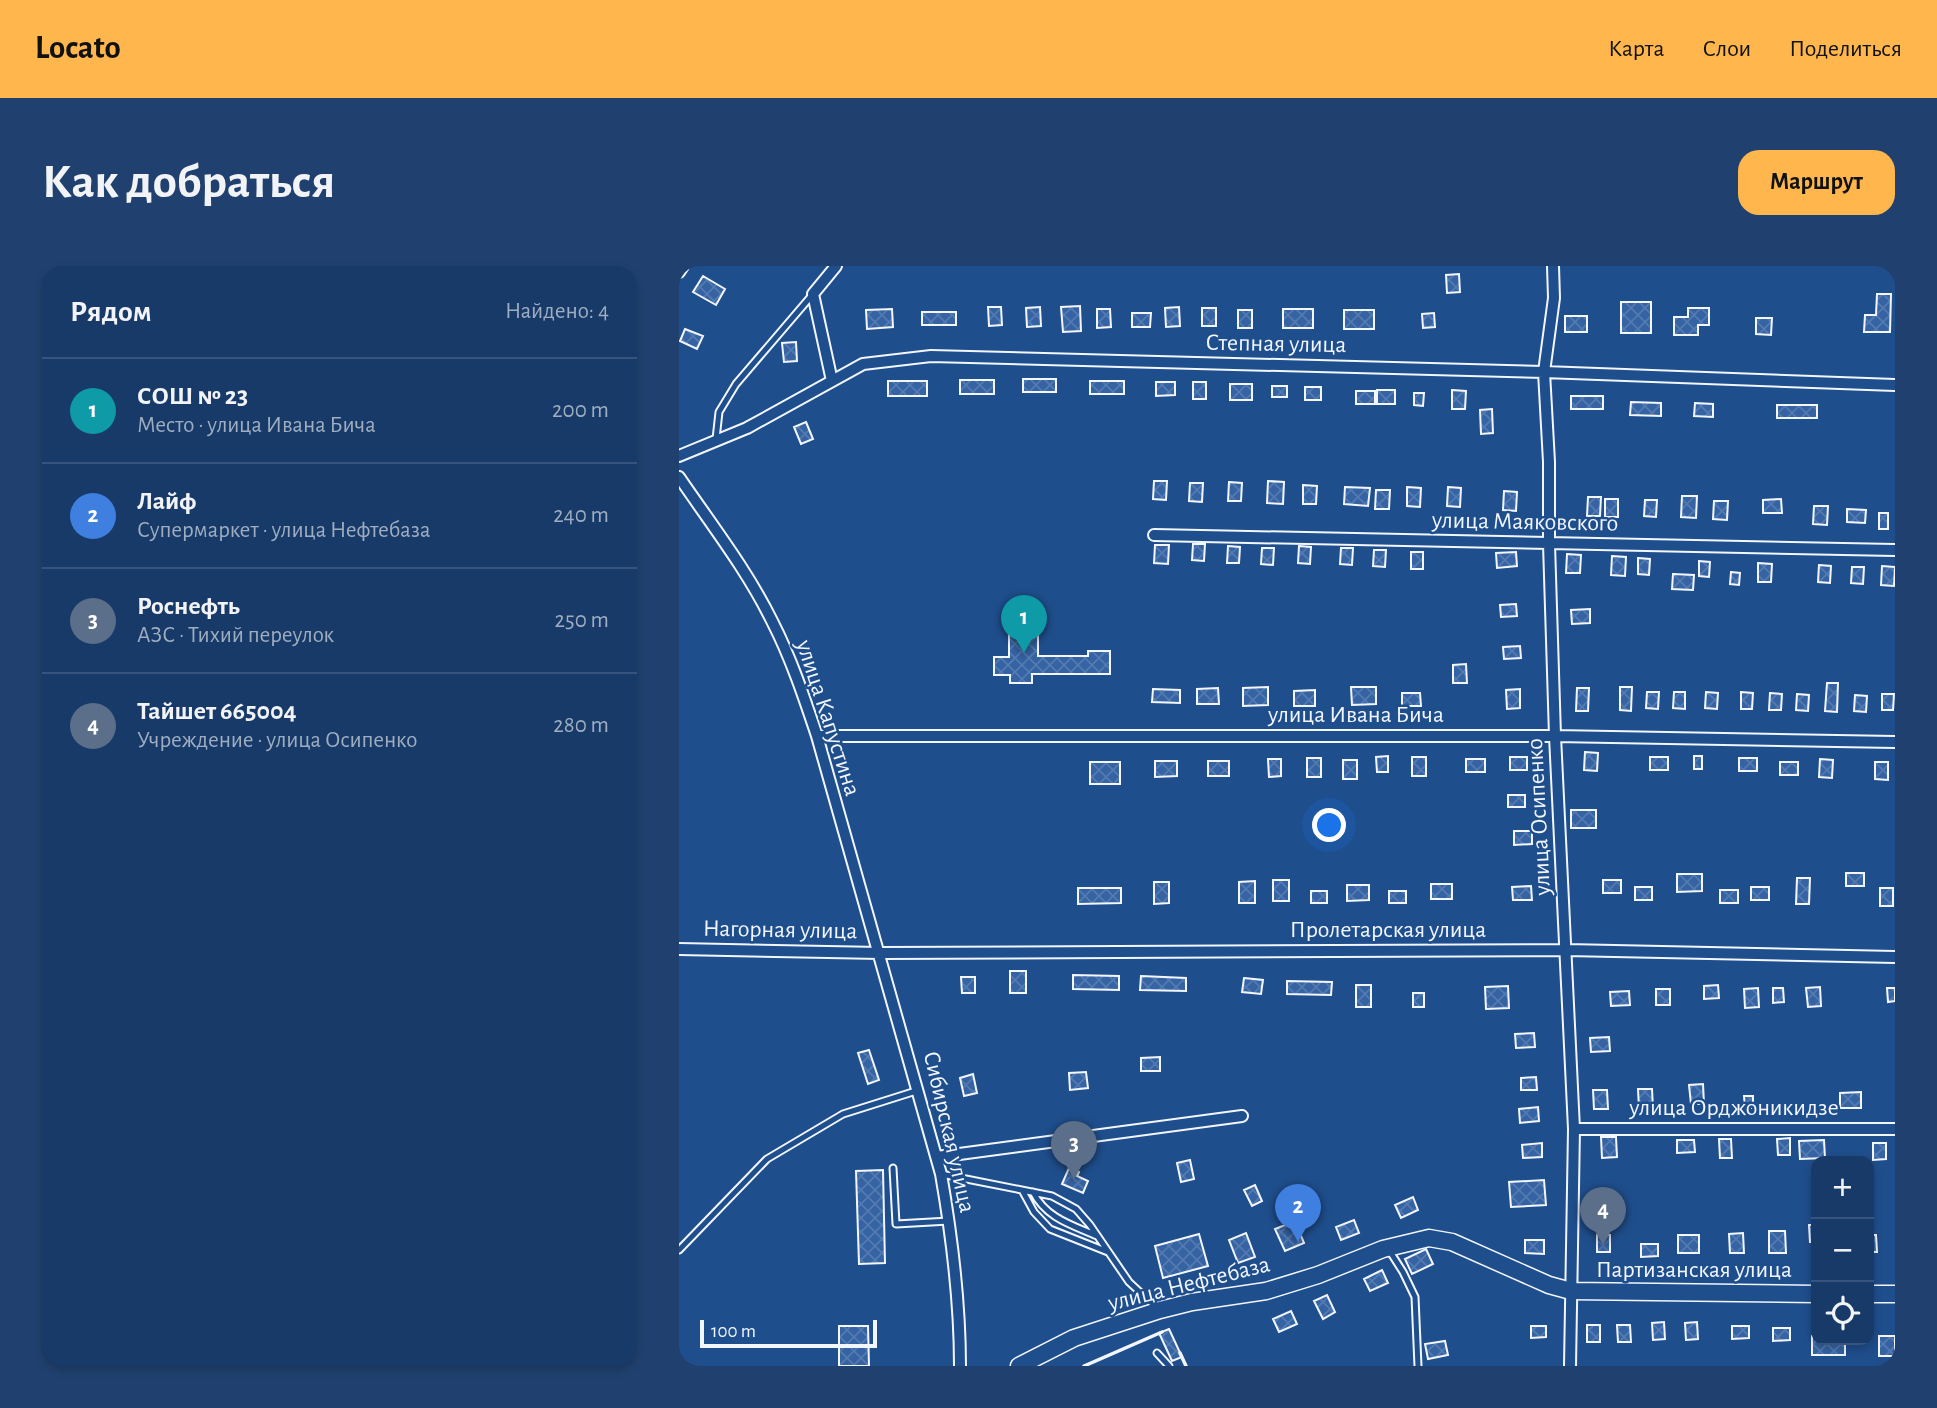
<!DOCTYPE html>
<html lang="ru">
<head>
<meta charset="utf-8">
<style>
  body { margin:0; font-family:"Alegreya Sans",sans-serif; background:#20416f; color:#f1f3f6 }
  .controls { position:absolute; right:21px; bottom:21px; display:grid; overflow:hidden; border-radius:14px; box-shadow:0 4px 10px #0003 }
  .controls button { width:63px; height:63px; display:grid; place-items:center; padding:0; border:0; border-bottom:2px solid #36547d; background:#173a69; color:#f1f3f6; font:35px sans-serif }
  .scale { position:absolute; left:21px; bottom:18px; width:177px; box-sizing:border-box; padding-left:7px; border:4px solid #f2f6ff; border-top:0; font-size:19px; line-height:24px; white-space:nowrap; color:#f2f6ff; -webkit-text-stroke:5px #1f4e8c; paint-order:stroke }
  .you { position:absolute; left:651px; top:560px; width:24px; height:24px; margin:-18px; border:5px solid #fff; border-radius:50%; background:#1a73e8; box-shadow:0 0 0 10px #1a73e833 }
  .badge { display:grid; place-items:center; width:46px; height:46px; border-radius:50%; background:#ffb74d; color:#fff; font-size:23px; font-weight:700 }
  .pin { position:absolute; translate:-50% -58px; filter:drop-shadow(0 2px 4px #0008) }
  .pin::after { content:''; position:absolute; top:37px; width:24px; height:21px; background:inherit; clip-path:polygon(0 0,100% 0,50% 100%) }
  .list { margin:0; padding:0; list-style:none }
  h2 { display:flex; justify-content:space-between; align-items:center; height:91px; margin:0; padding:0 28px; font-size:30px }
  h2 small { font-size:23px; font-weight:400; color:#9eadc0 }
  .list li { display:grid; grid-template-columns:46px 1fr auto; gap:21px; align-items:center; box-sizing:border-box; height:105px; padding:0 28px; border-top:2px solid #36547d }
  .list b { display:block; font-size:26px; white-space:nowrap }
  .list p { margin:0; font-size:23px; white-space:nowrap; color:#9eadc0 }
  .list em { font-size:23px; font-style:normal; color:#9eadc0 }
  .icon { flex:none; width:38px; height:38px; fill:none; stroke:currentColor; stroke-width:2; stroke-linecap:round; stroke-linejoin:round }
  .map { position:relative; flex:none; width:1216px; height:1100px; overflow:hidden; border-radius:21px }
  header { display:flex; align-items:center; gap:42px; box-sizing:border-box; height:98px; padding:0 35px; background:#ffb74d; color:#111 }
  header strong { font-size:33px }
  nav { display:flex; gap:38px; margin-inline-start:auto; font-size:24px }
  .intro { display:flex; align-items:center; justify-content:space-between; box-sizing:border-box; height:168px; padding:0 42px }
  h1 { margin:0; font-size:49px }
  .button { padding:18px 32px; border-radius:21px; background:#ffb74d; color:#111; font-size:24px; font-weight:700 }
  main { display:flex; gap:42px; padding:0 42px }
  aside { flex:1; background:#173a69; border-radius:21px; box-shadow:0 4px 10px #0003 }
  .map>svg:first-child { display:block }
</style>
</head>
<body>
<header>
<strong>Locato</strong>
<nav><a>Карта</a><a>Слои</a><a>Поделиться</a></nav>
</header>
<div class="intro"><h1>Как добраться</h1><a class="button">Маршрут</a></div>
<main>
<aside>
<h2>Рядом<small>Найдено: 4</small></h2>
<ul class="list">
<li><span class="badge" style="background:#0f9aa8">1</span><div><b>СОШ № 23</b><p>Место · улица Ивана Бича</p></div><em>200 m</em></li>
<li><span class="badge" style="background:#3f7fe0">2</span><div><b>Лайф</b><p>Супермаркет · улица Нефтебаза</p></div><em>240 m</em></li>
<li><span class="badge" style="background:#5c6f8a">3</span><div><b>Роснефть</b><p>АЗС · Тихий переулок</p></div><em>250 m</em></li>
<li><span class="badge" style="background:#5c6f8a">4</span><div><b>Тайшет 665004</b><p>Учреждение · улица Осипенко</p></div><em>280 m</em></li>
</ul>
</aside>
<div class="map">
<svg width="1216" height="1100" viewBox="0 0 1216 1100">
  <defs>
    <pattern id="building-cross-hatch" width="8" height="8" patternUnits="userSpaceOnUse" patternTransform="scale(1.75)"><rect width="8" height="8" fill="#3563a3"/><path d="M0 0l8 8M0 8l8-8" fill="none" stroke="#537ab1"/></pattern>
  </defs>
  <rect width="100%" height="100%" fill="#1f4e8c"/>
  <path fill="url(#building-cross-hatch)" stroke="#f2f6ff" stroke-width="2" d="M780 8 781 26 768 27 767 9Z
    M24 10 46 23 37 39 14 26Z
    M1198 28H1212L1211 66H1185L1186 49H1197Z
    M942 36H972V67H942Z
    M401 40 402 65 384 66 382 41Z
    M309 41H322L323 59 310 60Z
    M361 41 362 60 348 61 347 42Z
    M500 41 501 60 487 61 486 42Z
    M523 42H537V60H523Z
    M1009 42H1030V59H1019V69H995V51H1009Z
    M213 43 214 61 188 63 187 44Z
    M418 43H431L432 61 418 62Z
    M604 43H634V62H604Z
    M559 44H573V62H559Z
    M665 44H695V63H665Z
    M243 46H277V59H243Z
    M453 47H472L471 61H453Z
    M755 47 756 61 744 62 743 48Z
    M886 50H908V66H886Z
    M1077 52H1093L1092 69 1077 68Z
    M6 63 24 70 18 83 1 75Z
    M117 76 118 95 105 96 103 77Z
    M344 113H377V126H344Z
    M281 114H315V128H281Z
    M209 115H248V130H209Z
    M411 115H445V128H411Z
    M477 116H496V129L477 130Z
    M514 116H527V133H514Z
    M551 118H573V134H551Z
    M593 120H608V131H593Z
    M626 121H642V134H626Z
    M698 124H716V138H698Z
    M773 124 787 125 786 143H773Z
    M677 125H696V138H677Z
    M735 127H745L744 140 735 139Z
    M892 130H924V143H892Z
    M952 136 982 137V150L951 149Z
    M1016 137 1034 138V151L1015 150Z
    M1098 139H1138V152H1098Z
    M813 143 814 167 802 168 801 144Z
    M127 156 134 173 122 178 115 161Z
    M475 215H488L487 234 474 233Z
    M589 215 605 216 604 238 588 237Z
    M550 216 563 217 562 235H549Z
    M511 217H524L523 236 510 235Z
    M624 219 638 220 637 238H624Z
    M666 221 691 222 689 240 665 238Z
    M728 221 742 222 741 241 728 240Z
    M769 221 782 222 781 241 768 240Z
    M697 224H711L710 243H696Z
    M825 225 838 226 837 245 824 244Z
    M1003 230H1018L1017 252 1002 251Z
    M909 231H922L921 250H908Z
    M926 233H939V251H926Z
    M1102 233 1103 247H1084V234Z
    M966 234H978L977 251 965 250Z
    M1035 235H1049L1048 254 1034 253Z
    M1135 240H1149L1148 259 1134 258Z
    M1168 243 1187 244 1186 257 1168 256Z
    M1200 247H1209V263H1200Z
    M514 278H526L525 295 513 294Z
    M476 279H490L489 298 475 297Z
    M549 280 561 281 560 297H548Z
    M620 280 632 281 631 298 619 297Z
    M583 282H595L594 299 582 298Z
    M662 282H674L673 299 661 298Z
    M695 284H707L706 301 694 300Z
    M732 286H744V303H732Z
    M837 286 838 300 818 302 817 287Z
    M888 288 902 289 901 307H887Z
    M933 290 947 291 946 310 932 309Z
    M959 292 971 293 970 309 959 308Z
    M1020 295 1031 296 1030 311 1020 310Z
    M1079 297 1093 298 1092 316H1079Z
    M1140 299 1152 300 1151 317 1139 316Z
    M1203 300 1216 301 1215 320 1202 319Z
    M1173 301H1185L1184 318 1172 317Z
    M1052 306 1061 307 1060 319 1051 318Z
    M994 308 1015 309 1014 324 993 323Z
    M837 338 838 350 822 351 821 339Z
    M911 343V357L893 358 892 344Z
    M330 355H359V390H409V385H431V408H353V417H331V409H315V391H330Z
    M841 380 842 392 825 393 824 381Z
    M787 398 788 417H774V399Z
    M1148 417H1159L1158 446 1146 445Z
    M589 421V439L564 440V422Z
    M672 421H697V438L673 439Z
    M941 421H953L952 445 941 444Z
    M539 422 540 438H518V423Z
    M898 422H910L909 445H897Z
    M474 423 501 424V437L473 436Z
    M841 423V442L828 443 827 424Z
    M636 424V440H615V425Z
    M968 426H980L979 443 967 442Z
    M995 426H1006V443L994 442Z
    M1027 426 1039 427 1038 443 1026 442Z
    M1062 426 1074 427 1073 443H1062Z
    M723 427H741L742 440H723Z
    M1091 427 1103 428 1102 444H1090Z
    M1118 428 1130 429 1129 445 1117 444Z
    M1203 428H1215L1214 444H1203Z
    M1176 429 1188 430 1187 446 1175 445Z
    M906 486 919 487 918 505 905 504Z
    M709 490V506H698L697 491Z
    M1015 490H1023V503H1015Z
    M733 491H747V510H733Z
    M831 491H848V504H831Z
    M971 491H989V504H971Z
    M628 492H642V511H628Z
    M1060 492H1078V505H1060Z
    M589 493H602V510L590 511Z
    M787 493H806V506H787Z
    M1141 493 1154 494 1153 512 1140 511Z
    M664 494H678V513H664Z
    M476 495H498V510L476 511Z
    M529 495H550V510H529Z
    M411 496H441V518H411Z
    M1101 496H1119V509H1101Z
    M1196 496H1209V514L1196 513Z
    M829 529H846V541H829Z
    M892 544H917V562H892Z
    M835 565H853V578L835 579Z
    M1167 607H1185V620H1167Z
    M998 608H1023V625L998 626Z
    M1118 612H1131L1130 638H1117Z
    M594 614H610V635H594Z
    M924 614H942V627H924Z
    M576 615V637H560V616Z
    M475 616H490V637L475 638Z
    M752 618H773V633H752Z
    M668 619H690V634L668 635Z
    M852 620 853 634H834L833 621Z
    M956 621H973V634H956Z
    M1072 621H1090V634H1072Z
    M399 622H442V637L399 638Z
    M1201 622H1214V640H1201Z
    M1041 624H1059V637H1041Z
    M632 625H648V637H632Z
    M710 625H727V637H710Z
    M331 705H347V727H331Z
    M394 709 440 710V724L394 723Z
    M462 710 507 712V725L461 724Z
    M282 711H296V727H283Z
    M565 712 584 714 582 728 563 726Z
    M608 715 653 716 652 729 608 728Z
    M677 719H692V741H677Z
    M1039 719 1040 732 1025 733V720Z
    M829 720 830 742 807 743 806 721Z
    M1141 721 1142 740 1129 741 1127 722Z
    M1079 722 1080 741 1066 742 1065 723Z
    M1094 722H1104L1105 736 1094 737Z
    M1208 722H1216V735L1209 736Z
    M977 723H991V739H977Z
    M950 725 951 739 932 740 931 726Z
    M734 727H745V741H734Z
    M855 767 856 781 837 782 836 768Z
    M930 771 931 785 912 786 911 772Z
    M190 784 200 814 189 818 179 787Z
    M481 791V805H462V792Z
    M407 806 409 822 391 824 390 807Z
    M294 808 298 827 285 830 281 812Z
    M857 811 858 824H842V812Z
    M1024 818 1025 838H1012L1010 819Z
    M959 823H973L974 842 960 843Z
    M914 824H928L929 843H915Z
    M1182 826V842H1161V827Z
    M1065 830H1074V842H1066Z
    M859 841 860 855 841 857 840 843Z
    M922 871H937L938 891 923 892Z
    M1111 872V889H1099L1098 873Z
    M1040 873H1052L1053 892H1041Z
    M998 874H1015L1016 886 998 887Z
    M1145 874 1146 892 1121 893 1120 875Z
    M863 877V891L844 892 843 879Z
    M1194 877H1207V893L1194 894Z
    M511 894 515 913 502 916 498 897Z
    M390 902 400 906 398 910 409 915 404 927 383 918Z
    M204 904 206 997 180 998 177 905Z
    M865 914 867 939 832 941 830 916Z
    M576 919 583 935 573 940 565 924Z
    M734 931 739 944 722 952 716 939Z
    M675 954 680 967 662 974 657 961Z
    M616 955 625 977 606 985 596 963Z
    M1130 959H1137V976H1131Z
    M1090 965H1106L1107 987H1090Z
    M567 967 576 991 559 997 550 974Z
    M1064 967 1065 987H1051L1050 968Z
    M520 968 529 1000 484 1012 476 980Z
    M918 969H931V986H918Z
    M999 969H1020V987H999Z
    M1190 969H1197L1198 986H1190Z
    M846 974H865V988L846 987Z
    M962 978H979V990L962 991Z
    M747 983 754 998 733 1008 726 993Z
    M703 1004 709 1017 691 1025 685 1013Z
    M648 1029 656 1046 644 1053 635 1035Z
    M612 1045 618 1058 600 1066 594 1053Z
    M985 1056 986 1073 974 1074 973 1057Z
    M1018 1056 1019 1073 1007 1074 1006 1057Z
    M908 1059H921V1076H908Z
    M938 1059H951L952 1076H939Z
    M160 1060H189L190 1100H160Z
    M852 1060H867V1071L852 1072Z
    M1053 1060H1070V1072L1053 1073Z
    M1094 1062H1111V1074L1094 1075Z
    M490 1063 503 1091 493 1095 480 1067Z
    M1133 1070H1137V1074H1166V1089H1133Z
    M1200 1070H1216V1090H1200Z
    M766 1075 769 1089 749 1093 746 1078Z"/>
  <g fill="none" stroke-linecap="round" stroke-linejoin="round">
    <g stroke="#f2f6ff" stroke-width="9">
      <path id="lane" d="M37 173 40 146 57 118 134 28
        M214 902 217 958 270 955
        M262 908 373 930 397 943 411 959 450 1016 478 1042
        M343 924 355 946 371 963 429 986
        M354 926C367 952 393 959 418 970
        M0 984 88 893 164 848 237 825
        M710 984 724 1006 736 1031 739 1100
        M478 1087 490 1100"/>
    </g>
    <g stroke="#f2f6ff" stroke-width="14">
      <path id="street" d="M874 0 875 32 865 106 870 196V278L876 470 895 863 891 1100
        M0 6 4 0
        M153 115 134 28 157 0
        M0 190 68 162 184 98 252 90 865 106 1216 119
        M0 211C32 258 68 304 93 355 112 392 125 431 138 470L262 908C273 971 281 1036 281 1100
        M475 269 1216 284
        M138 470H876L1216 476
        M0 683 201 687 888 684 1216 691
        M895 863H1216
        M258 891 563 850"/>
    </g>
    <g stroke="#f2f6ff" stroke-width="19">
      <path id="secondary" d="M1190 1028H1216
        M340 1100 395 1072 481 1044 513 1036 587 1025 639 1009 704 983 750 972 773 976 870 1019 892 1025 1137 1028"/>
    </g>
    <use href="#lane" stroke="#1f4e8c" stroke-width="5"/>
    <use href="#street" stroke="#1f4e8c" stroke-width="10"/>
    <use href="#secondary" stroke="#1f4e8c" stroke-width="16"/>
    <path stroke="#f2f6ff" stroke-width="3.5" d="M501 1087 507 1100
      M405 1100 483 1066"/>
  </g>
  <g text-anchor="middle" dominant-baseline="central" stroke-width="5" stroke-linejoin="round" paint-order="stroke">
    <g font-size="24" fill="#f2f6ff" stroke="#1f4e8c">
      <text transform="translate(597 78) rotate(1)">Степная улица</text>
      <text transform="translate(846 256) rotate(1)">улица Маяковского</text>
      <text x="677" y="449">улица Ивана Бича</text>
      <text transform="translate(149 452) rotate(72)">улица Капустина</text>
      <text transform="translate(860 551) rotate(-93)">улица Осипенко</text>
      <text transform="translate(101 664) rotate(1)">Нагорная улица</text>
      <text x="709" y="664">Пролетарская улица</text>
      <text x="1055" y="842">улица Орджоникидзе</text>
      <text transform="translate(270 866) rotate(77)">Сибирская улица</text>
      <text x="1015" y="1004">Партизанская улица</text>
      <text transform="translate(510 1018) rotate(-14)">улица Нефтебаза</text>
    </g>
  </g>
</svg>
<div class="controls">
<button>+</button>
<button>−</button>
<button><svg class="icon" aria-label="locate" viewBox="0 0 24 24"><circle cx="12" cy="12" r="6"/><path d="M12 2v4M12 18v4M2 12h4M18 12h4"/></svg></button>
</div>
<div class="scale">100 m</div>
<div class="you"></div>
<div class="pin badge" style="left:345px;top:387px;background:#0f9aa8">1</div>
<div class="pin badge" style="left:619px;top:976px;background:#3f7fe0">2</div>
<div class="pin badge" style="left:395px;top:913px;background:#5c6f8a">3</div>
<div class="pin badge" style="left:924px;top:979px;background:#5c6f8a">4</div>
</div>
</main>
</body>
</html>
